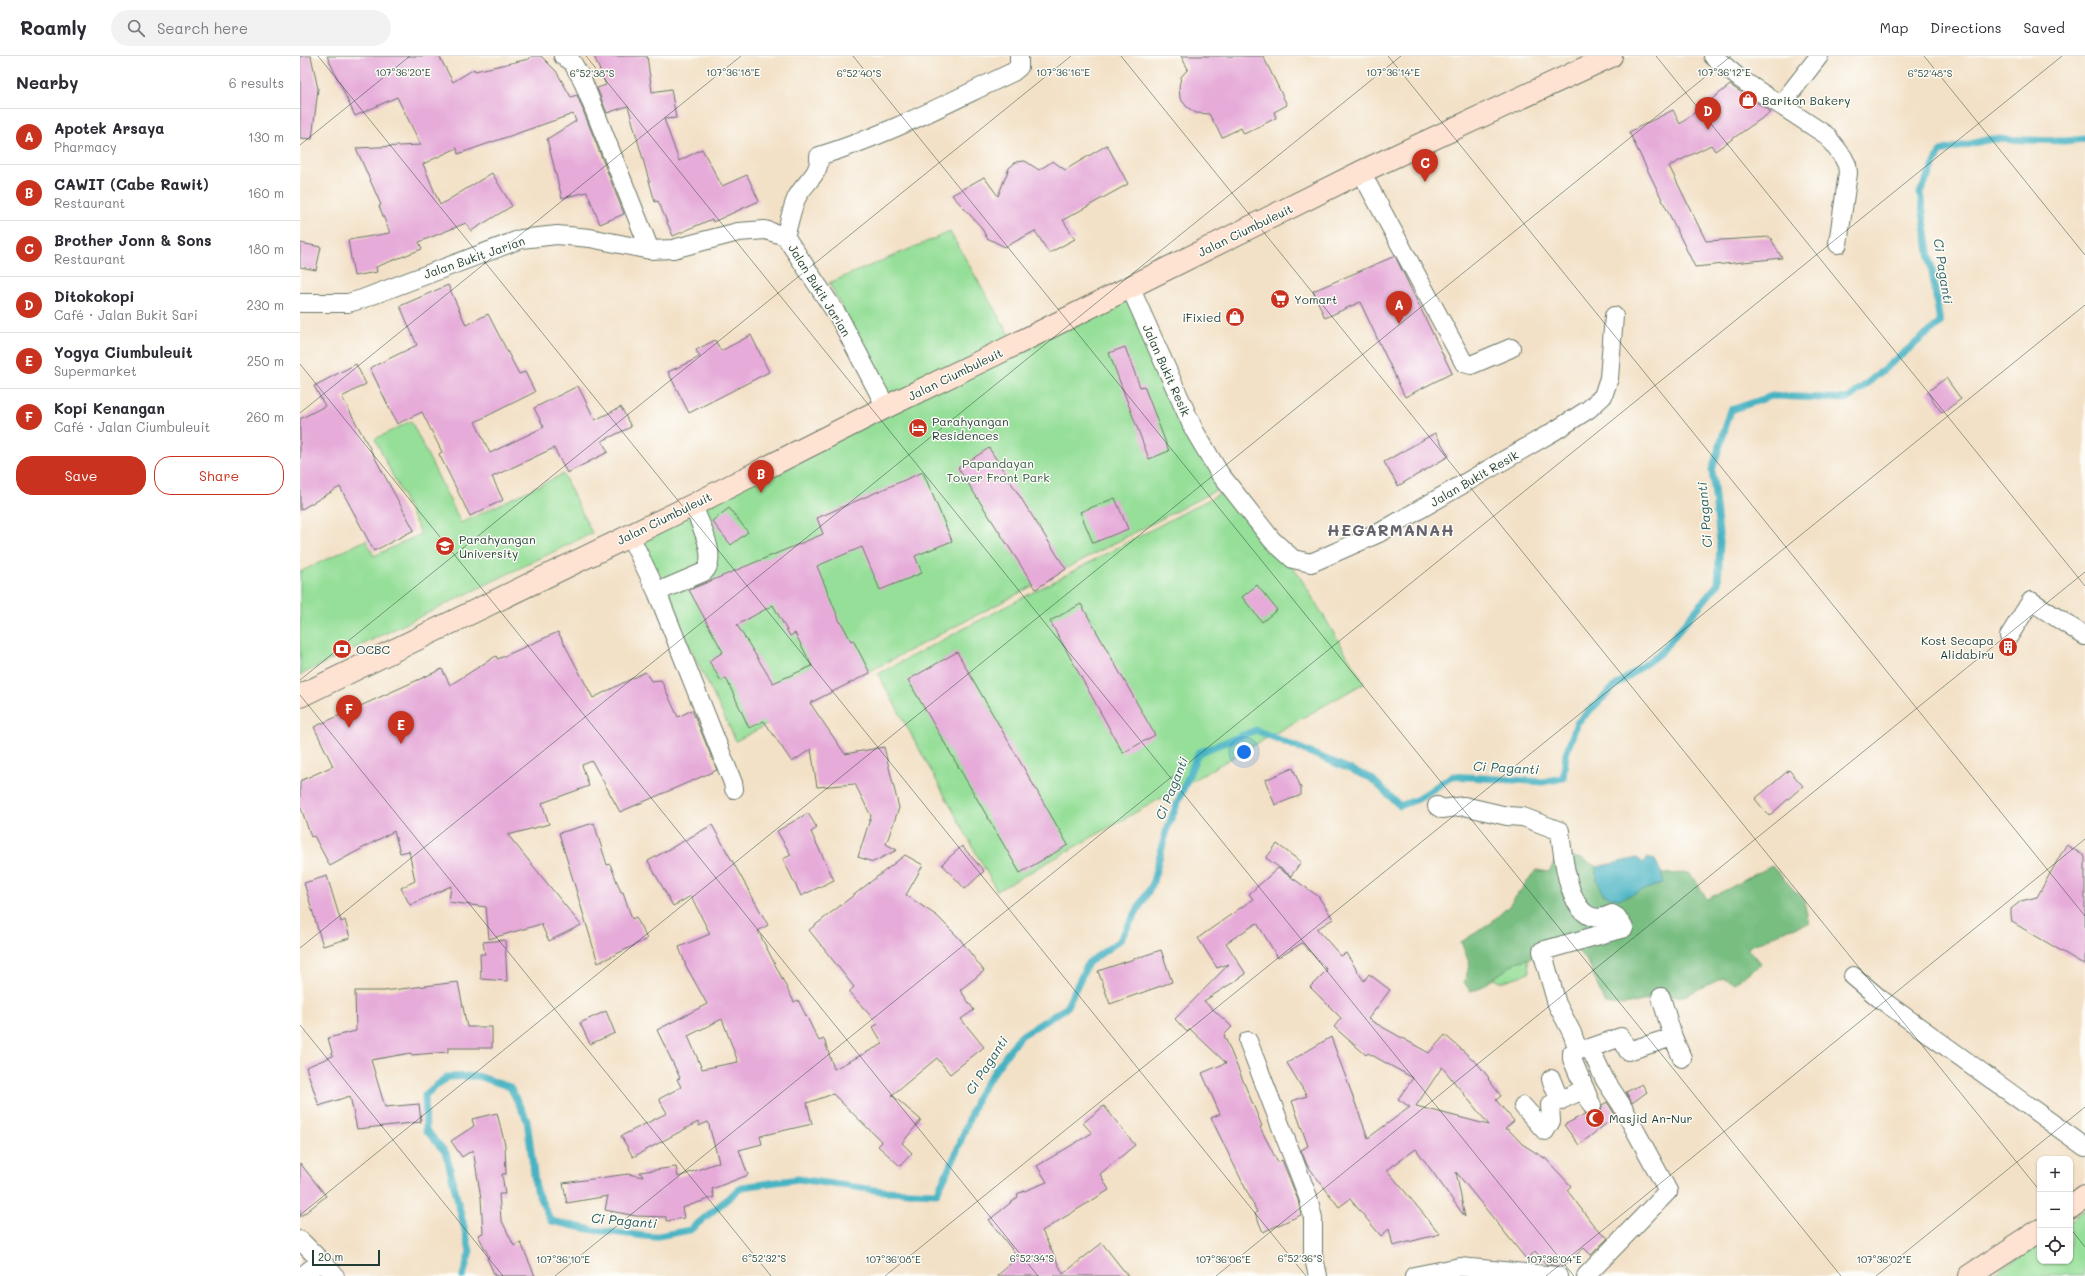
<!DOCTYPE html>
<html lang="en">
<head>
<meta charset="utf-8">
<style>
  body { margin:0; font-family:Mali,sans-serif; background:#f2f2f3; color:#2b2b33 }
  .controls { position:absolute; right:12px; bottom:12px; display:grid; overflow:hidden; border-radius:8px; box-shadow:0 1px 3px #0004 }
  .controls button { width:36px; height:36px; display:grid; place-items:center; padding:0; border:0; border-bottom:1px solid #e1e1e2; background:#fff; color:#2b2b33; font:20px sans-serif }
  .scale { position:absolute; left:12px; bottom:10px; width:68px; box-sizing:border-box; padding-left:4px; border:2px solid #1f3d34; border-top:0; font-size:11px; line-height:14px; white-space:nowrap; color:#1f3d34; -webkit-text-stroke:3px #fdfcf7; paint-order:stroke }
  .you { position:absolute; left:944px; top:696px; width:14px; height:14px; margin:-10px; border:3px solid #fff; border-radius:50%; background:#1a73e8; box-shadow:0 0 0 6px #1a73e833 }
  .badge { display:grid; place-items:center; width:26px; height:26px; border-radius:50%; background:#c8321e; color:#fff; font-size:13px; font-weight:700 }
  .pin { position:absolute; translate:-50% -33px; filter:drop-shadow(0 1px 2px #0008) }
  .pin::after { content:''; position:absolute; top:21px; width:14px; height:12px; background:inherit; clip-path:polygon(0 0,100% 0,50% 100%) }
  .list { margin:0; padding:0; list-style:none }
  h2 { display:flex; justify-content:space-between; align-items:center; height:52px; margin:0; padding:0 16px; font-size:17px }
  h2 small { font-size:13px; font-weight:400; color:#7c7c81 }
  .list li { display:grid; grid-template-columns:26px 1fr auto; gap:12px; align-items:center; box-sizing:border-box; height:56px; padding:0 16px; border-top:1px solid #e1e1e2 }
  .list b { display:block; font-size:15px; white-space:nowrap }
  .list p { margin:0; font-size:13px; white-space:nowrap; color:#7c7c81 }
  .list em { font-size:13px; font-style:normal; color:#7c7c81 }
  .actions { display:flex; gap:8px; padding:12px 16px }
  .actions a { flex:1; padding:9px 0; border:1px solid #c8321e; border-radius:16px; text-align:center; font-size:14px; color:#c8321e }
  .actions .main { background:#c8321e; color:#fff }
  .icon { flex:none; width:22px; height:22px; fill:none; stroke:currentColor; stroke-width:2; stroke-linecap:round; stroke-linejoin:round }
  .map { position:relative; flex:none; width:1785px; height:1220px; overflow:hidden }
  header { display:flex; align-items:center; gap:24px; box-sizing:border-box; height:56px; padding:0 20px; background:#fff; border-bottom:1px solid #e1e1e2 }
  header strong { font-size:19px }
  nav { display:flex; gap:22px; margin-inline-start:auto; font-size:14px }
  .search { width:280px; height:36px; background:#f2f2f3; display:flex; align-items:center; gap:10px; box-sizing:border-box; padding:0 14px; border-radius:22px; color:#7c7c81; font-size:15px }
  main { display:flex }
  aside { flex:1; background:#fff }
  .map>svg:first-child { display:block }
</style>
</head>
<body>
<header>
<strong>Roamly</strong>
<div class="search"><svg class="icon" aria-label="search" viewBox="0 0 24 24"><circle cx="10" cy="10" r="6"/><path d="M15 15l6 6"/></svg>Search here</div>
<nav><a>Map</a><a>Directions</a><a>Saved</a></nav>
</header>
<main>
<aside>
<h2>Nearby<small>6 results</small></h2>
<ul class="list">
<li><span class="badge">A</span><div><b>Apotek Arsaya</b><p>Pharmacy</p></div><em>130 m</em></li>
<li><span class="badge">B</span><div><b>CAWIT (Cabe Rawit)</b><p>Restaurant</p></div><em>160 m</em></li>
<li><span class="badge">C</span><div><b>Brother Jonn &amp; Sons</b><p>Restaurant</p></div><em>180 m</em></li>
<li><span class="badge">D</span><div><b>Ditokokopi</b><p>Café · Jalan Bukit Sari</p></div><em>230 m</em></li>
<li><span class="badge">E</span><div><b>Yogya Ciumbuleuit</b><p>Supermarket</p></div><em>250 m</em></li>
<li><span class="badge">F</span><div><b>Kopi Kenangan</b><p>Café · Jalan Ciumbuleuit</p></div><em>260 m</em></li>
</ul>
<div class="actions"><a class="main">Save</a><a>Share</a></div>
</aside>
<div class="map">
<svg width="1785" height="1220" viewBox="0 0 1785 1220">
  <rect width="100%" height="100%" fill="#fdfcf7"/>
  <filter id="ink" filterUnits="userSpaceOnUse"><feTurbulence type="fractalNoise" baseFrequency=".025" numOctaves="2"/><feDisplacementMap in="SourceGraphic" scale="8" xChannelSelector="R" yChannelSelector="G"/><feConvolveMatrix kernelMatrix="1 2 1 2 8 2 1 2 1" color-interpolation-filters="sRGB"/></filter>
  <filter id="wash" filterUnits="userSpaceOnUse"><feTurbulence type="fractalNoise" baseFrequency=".012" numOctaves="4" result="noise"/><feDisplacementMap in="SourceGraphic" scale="16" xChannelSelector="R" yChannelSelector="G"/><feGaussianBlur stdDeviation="0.9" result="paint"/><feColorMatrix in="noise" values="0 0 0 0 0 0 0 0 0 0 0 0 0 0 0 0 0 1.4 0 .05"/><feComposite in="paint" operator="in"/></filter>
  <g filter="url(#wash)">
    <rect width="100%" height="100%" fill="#f3e1c7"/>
    <path fill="#96df99" stroke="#5a8e66" d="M650 176 719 296 825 241 922 431 436 685 337 483 595 352 529 227Z
      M111 365 161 467 263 418 292 477 0 619V516L66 484 74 500 121 478 75 383Z
      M921 437 997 516 1064 627 697 835 578 618Z
      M1228 903 1229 917 1201 926 1194 922 1216 906Z
      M1785 1154V1220H1691L1740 1186V1205H1770V1165Z"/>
    <path fill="#78be81" stroke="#4c7e5a" d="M1258 800 1283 803 1297 811V824L1304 839 1349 831 1362 827V818L1388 817 1397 827 1407 843C1430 833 1450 820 1472 810L1504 845 1509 868 1488 873 1447 892 1461 908 1434 927 1423 922 1384 940 1361 941 1324 949 1305 948C1297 933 1294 913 1283 900 1280 896 1274 894 1270 891L1216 906 1179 933 1170 935 1164 926 1170 909 1161 886 1188 869 1208 851 1236 814 1249 816Z"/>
    <path fill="#47b3c3" stroke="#33787c" d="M1337 802 1344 807 1347 802 1355 804 1362 818 1363 827 1319 843 1304 839 1297 824V811Z"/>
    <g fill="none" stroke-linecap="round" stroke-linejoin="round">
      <path stroke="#47b3c3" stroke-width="7" d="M163 1220 170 1195 146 1097 126 1074 125 1039 147 1021 178 1020 210 1031 227 1064 236 1134 251 1165 293 1174 353 1181 390 1174 442 1131 498 1123 583 1135 637 1137 655 1100 679 1037 719 981 766 952 788 907 820 884 852 829 867 773 898 697 956 674 1071 722 1100 750 1118 743 1152 720 1243 726 1263 722 1266 698 1277 667 1314 631 1360 597 1418 528 1420 486 1412 414 1431 354 1472 340 1548 343 1640 267 1620 137 1641 95 1691 83 1765 85 1785 83"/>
    </g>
    <g id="blocks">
      <path fill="#e6abd9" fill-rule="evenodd" d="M0 0H11L18 33 12 83 0 82Z
        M27 0H139L153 26 174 13 175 15 229 3 232 0H241L256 15 271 41 277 39 324 158 300 168 287 136 262 142 247 83 276 65 273 58 158 98 157 92 123 108 140 149 192 117 212 150 171 175 166 167 119 186 122 193 76 211 77 216 54 220 48 184 90 177 79 150 81 149 56 92 121 89 97 41 55 60Z
        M294 0H347L352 36 371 33 376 62 364 63 379 105 402 93 422 130 447 119 459 145 413 166 412 163 373 180 358 145 355 146 328 50 307 57 297 32 306 29Z
        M881 0H963L987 49 974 56 976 62 944 78 941 72 922 81 909 58 896 57 887 51 880 42 879 31 881 21 888 13Z
        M1430 29 1471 56 1415 95 1411 89 1369 110 1406 185 1470 181 1482 202 1395 211 1329 76 1373 54 1380 68Z
        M807 89 828 128 763 164 775 183 749 197 735 175 705 191 687 182 681 171 652 139 684 121 698 140 709 112 716 106 725 105 739 114 753 105 765 114Z
        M0 187 21 191 16 214 0 211Z
        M1095 200 1152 317 1105 341 1060 246 1025 262 1013 235Z
        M148 229 166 269 188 258 219 318 225 316 235 336 175 366 190 397 244 371 234 352 278 330 295 364 321 351 331 371 302 385 308 396 267 417 254 392 192 421 203 444 170 460 139 398 142 396 122 356 97 368 70 312 117 289 100 250Z
        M451 279 469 316 389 357 368 316 400 301 396 294 415 284 421 295Z
        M825 291 840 331 844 330 869 395 849 403 809 297Z
        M56 308 66 328 42 341 114 474 74 495 40 431 0 454V363L25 350 14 330Z
        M1646 322 1661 343 1642 357 1627 336Z
        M1135 377 1149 400 1098 430 1084 406Z
        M689 392 766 513 736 533 658 412Z
        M623 416 652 485 615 500 622 517 580 534 562 491 517 510 540 566H541L551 585 553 584 570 617 510 647 545 698 584 691 599 752 586 788 597 794 573 806 558 801 571 760 555 728 517 731 511 693 492 706 464 665 449 672 426 622 421 625 409 605 423 596 389 534 523 478 517 462ZM473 549 490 580 495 577 512 610 473 627 437 569Z
        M815 442 828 473 793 487 780 456Z
        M429 452 448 476 431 489 412 465Z
        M957 529 977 554 962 566 942 541Z
        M781 548 855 679 823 697 750 565Z
        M258 576 293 642 345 616 351 625 361 624 378 661 392 654 417 714 320 756 292 705 282 709 289 730 242 747 249 768 208 779 281 869 249 885 241 868 189 883 186 851 149 846 151 830 110 849 101 832 115 825 109 795 100 797 94 775 30 810 14 780 11 781 0 749V725L33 710 14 671 142 613 150 629 196 600 198 603Z
        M657 596 768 789 720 817 608 624Z
        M993 712 1001 732V739L975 749 965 724Z
        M1489 714 1503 730 1469 760 1455 743Z
        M508 757 517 772 511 776 534 824 501 840 483 803 491 799 477 775Z
        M294 767 307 809 310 808 321 836H323L332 863 336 861 347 883 298 907 259 777Z
        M412 769 468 869 458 875 494 946 498 944 519 985 524 983 534 1013 583 988 573 971 578 968 549 936 554 931 509 874 605 799 623 809 606 839 637 860 659 882 684 915 660 934 674 954 661 963 684 991 650 1018 637 1002 592 1039 621 1064 602 1087 612 1097 600 1110 578 1090 582 1086 533 1038 507 1047 512 1068 460 1080 462 1088 439 1094 448 1119 412 1133 414 1141 382 1152 384 1162 366 1165V1161L336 1160 305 1154 308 1140 267 1147 263 1127 328 1118 343 1121 340 1116 376 1111 378 1121 419 1106 408 1066 399 1070 398 1066 333 1101 321 1080 367 1057 359 1043 381 1031 377 1023 380 1022 357 974 407 948 386 910 379 891 410 878 391 840 373 850 348 805ZM422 963 438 1006 402 1013 388 980Z
        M977 788 1001 806 991 820 966 802Z
        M1766 789 1785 800V909L1712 866 1711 859V853L1721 845 1737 841Z
        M662 790 684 815 665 833 642 808Z
        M978 812 1018 840 1033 863 1017 873 1041 900 1046 897 1064 925 1069 918 1090 934 1068 963 1129 997 1145 979 1178 1008 1189 1022 1188 1023 1201 1040 1196 1044 1214 1065 1205 1073 1209 1074 1222 1088 1246 1103 1271 1130 1267 1134 1294 1170 1308 1182 1291 1199 1284 1192 1262 1211 1246 1208 1235 1195 1227 1204 1156 1116 1165 1161 1116 1093 1087 1114 1140 1178 1093 1190 1089 1173 1081 1180 1050 1143 1039 1151 1007 1109 1001 1094 1008 1090 992 1045 1007 1040 987 1007 1031 981 1068 1082 1110 1051 1098 1043 1113 1022 1068 997 1066 999 1034 971 1041 962 1010 931 1027 914 1002 887 978 902 957 867 926 887 946 918 904 945 932 971 924 979 962 1070 960 1071 978 1107 982 1104 998 1144 1001 1159 963 1176 955 1157 957 1156 911 1062 920 1058 902 1017 926 1007 890 973 887 976 875 963 929 908 917 912 898 882 953 843 949 838ZM1142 1011 1189 1069 1116 1050Z
        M27 820 41 866 45 864 50 882 23 890 4 827Z
        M205 884 207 925 181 923 180 898H185L183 886Z
        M861 894 872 926 810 948 798 915Z
        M158 926 167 971H192V992H148V996L111 999V997L71 1004 85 1051 119 1048 121 1066 57 1073 50 1040 19 1050 6 1011 33 1000 28 982 56 975 55 935H84Z
        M306 955 315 977 290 988 280 967Z
        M1342 1028 1347 1036 1332 1047 1326 1036Z
        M1307 1046 1316 1060 1279 1089 1264 1069 1285 1058 1290 1060 1296 1059 1301 1056 1302 1049Z
        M804 1050 835 1089 800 1118 809 1134 742 1175 763 1218 802 1187 828 1220H697L718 1201 689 1164 718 1141 717 1138 747 1126 737 1110 792 1077 783 1067Z
        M197 1057 205 1089 206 1118H202L205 1138H199L201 1163 214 1190 221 1187 235 1220H195L187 1202 189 1201 178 1179 183 1177 181 1142 173 1094 162 1101 151 1085 174 1070 172 1063Z
        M0 1107 26 1140 0 1161Z"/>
    </g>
  </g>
  <g filter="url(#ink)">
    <use href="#blocks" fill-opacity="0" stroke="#697667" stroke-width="1"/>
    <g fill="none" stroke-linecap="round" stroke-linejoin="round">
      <g stroke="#697667" stroke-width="20">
        <path id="street" d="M263 0 272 6 282 23 350 194
          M1413 0 1439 22 1526 79 1543 101 1547 109 1548 117 1538 188
          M1481 49 1519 0
          M1061 116 1164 307 1171 309 1211 292
          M485 180C489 168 491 155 496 143 503 127 521 119 519 100 586 80 649 46 713 16L719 11V0
          M830 231 894 374 920 418 972 484 993 503 1011 507 1079 477 1256 374 1289 353 1303 340 1309 322 1314 260
          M0 247H48L62 243 221 183 257 179 290 182 350 194 373 193 438 176 465 174 485 180 540 263 586 351
          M330 480 357 536 433 727 434 733
          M357 536 404 516C419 501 399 467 393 449
          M1709 580 1731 545 1785 580
          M1137 750 1142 753 1164 750 1207 760 1223 761 1260 775C1263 801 1269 880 1312 858L1317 861 1324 872 1242 895 1257 948 1272 977 1278 994 1290 992 1321 981 1328 995 1373 981 1361 941
          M1553 920 1579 942 1785 1091
          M1373 981 1382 1002
          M948 985 1008 1141 1013 1162V1198L1018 1220
          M1278 994 1272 997V1003L1292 1050
          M1251 1023 1260 1045
          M1223 1050 1245 1075 1251 1065 1250 1049 1285 1033
          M0 1184 21 1205
          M2 1220 21 1205 35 1220
          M1114 1220 1160 1211 1258 1220
          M1286 1220 1368 1135 1321 1048 1305 1024 1290 992"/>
      </g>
      <g stroke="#697667" stroke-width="24">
        <path id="secondary" d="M0 640 393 449 586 351 698 297 1061 116 1311 0
          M1770 1152 1785 1141
          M1669 1220 1740 1174"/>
      </g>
      <use href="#street" stroke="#fff" stroke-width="18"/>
      <use href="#secondary" stroke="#fee3d2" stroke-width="22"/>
    </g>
  </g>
  <path fill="none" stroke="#1f3d34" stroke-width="1" stroke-opacity="0.45" d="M18 0 1006 1220M286 0 1274 1220M553 0 1541 1220M821 0 1740 1135M1088 0 1785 860M1356 0 1785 530M1624 0 1785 199M0 89 110 0M0 308 738 1220M0 357 441 0M0 624 771 0M0 639 471 1220M0 892 1101 0M0 969 203 1220M0 1159 1431 0M1770 1172 1785 1191M255 1220 1762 0M585 1220 1785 249M916 1220 1785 516M1246 1220 1785 783M1576 1220 1785 1051"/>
  <defs>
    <g id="shop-disc" transform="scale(1)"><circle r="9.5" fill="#c8321e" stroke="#fdfcf7"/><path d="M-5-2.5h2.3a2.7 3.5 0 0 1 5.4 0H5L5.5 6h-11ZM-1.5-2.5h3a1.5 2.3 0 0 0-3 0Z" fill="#fff"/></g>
    <g id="supermarket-disc" transform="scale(1)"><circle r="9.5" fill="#c8321e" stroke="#fdfcf7"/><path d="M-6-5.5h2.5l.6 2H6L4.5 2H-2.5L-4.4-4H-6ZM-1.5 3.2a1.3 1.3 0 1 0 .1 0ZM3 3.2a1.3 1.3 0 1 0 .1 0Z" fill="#fff"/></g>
    <g id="hotel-disc" transform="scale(1)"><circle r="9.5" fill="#c8321e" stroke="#fdfcf7"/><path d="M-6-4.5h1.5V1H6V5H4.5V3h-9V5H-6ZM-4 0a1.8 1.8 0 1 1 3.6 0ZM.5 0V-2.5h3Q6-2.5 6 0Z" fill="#fff"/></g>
    <g id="university-disc" transform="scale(1)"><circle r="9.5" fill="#c8321e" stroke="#fdfcf7"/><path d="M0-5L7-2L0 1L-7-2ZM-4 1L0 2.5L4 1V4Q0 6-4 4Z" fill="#fff"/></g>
    <g id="building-disc" transform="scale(1)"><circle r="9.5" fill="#c8321e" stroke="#fdfcf7"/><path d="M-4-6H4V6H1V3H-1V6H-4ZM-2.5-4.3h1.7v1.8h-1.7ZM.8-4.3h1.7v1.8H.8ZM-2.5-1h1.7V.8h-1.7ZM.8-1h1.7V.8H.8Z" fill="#fff"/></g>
    <g id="bank-disc" transform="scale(1)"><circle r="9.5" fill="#c8321e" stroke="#fdfcf7"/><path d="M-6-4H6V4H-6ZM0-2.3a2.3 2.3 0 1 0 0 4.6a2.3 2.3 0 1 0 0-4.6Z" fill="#fff"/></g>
    <g id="mosque-disc" transform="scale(1)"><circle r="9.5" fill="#c8321e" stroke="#fdfcf7"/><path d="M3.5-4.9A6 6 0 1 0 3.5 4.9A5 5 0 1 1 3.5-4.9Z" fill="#fff"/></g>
  </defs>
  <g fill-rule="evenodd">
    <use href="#shop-disc" x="1448" y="44"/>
    <use href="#supermarket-disc" x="980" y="243"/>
    <use href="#shop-disc" x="935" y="261"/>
    <use href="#hotel-disc" x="618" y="372"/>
    <use href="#university-disc" x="145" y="490"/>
    <use href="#building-disc" x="1708" y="591"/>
    <use href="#bank-disc" x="42" y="593"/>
    <use href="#mosque-disc" x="1295" y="1062"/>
  </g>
  <g text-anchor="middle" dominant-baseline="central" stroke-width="3" stroke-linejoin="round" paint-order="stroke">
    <g font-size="12" fill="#1f3d34" stroke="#fdfcf7" text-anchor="start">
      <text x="1462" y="44">Bariton Bakery</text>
      <text x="994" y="243">Yomart</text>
      <text x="921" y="261" text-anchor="end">iFixied</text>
      <text x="632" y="365">Parahyangan<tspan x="632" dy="14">Residences</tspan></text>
      <text x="159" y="483">Parahyangan<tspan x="159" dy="14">University</tspan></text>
      <text x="1694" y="584" text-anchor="end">Kost Secapa<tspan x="1694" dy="14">Alidabiru</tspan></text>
      <text x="56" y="593">OCBC</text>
      <text x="1309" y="1062">Masjid An-Nur</text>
    </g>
    <g font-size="12" fill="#1f3d34" stroke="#fdfcf7">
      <text transform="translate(945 174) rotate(-26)">Jalan Ciumbuleuit</text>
      <text transform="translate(174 201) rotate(-19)">Jalan Bukit Jarian</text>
      <text transform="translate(520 234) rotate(58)">Jalan Bukit Jarian</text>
      <text transform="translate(867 314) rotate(66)">Jalan Bukit Resik</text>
      <text transform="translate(655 318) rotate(-26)">Jalan Ciumbuleuit</text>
      <text transform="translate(1174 422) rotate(-30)">Jalan Bukit Resik</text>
      <text transform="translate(364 462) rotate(-26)">Jalan Ciumbuleuit</text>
    </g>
    <g font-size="12" fill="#375d48" stroke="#fdfcf7">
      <text x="698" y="407">Papandayan<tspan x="698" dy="14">Tower Front Park</tspan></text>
    </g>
    <g font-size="13" font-style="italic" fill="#2b605f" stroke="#fdfcf7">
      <text transform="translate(1644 215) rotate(81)">Ci Paganti</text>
      <text transform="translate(1404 459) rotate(-95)">Ci Paganti</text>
      <text transform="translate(1206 711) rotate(3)">Ci Paganti</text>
      <text transform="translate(871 732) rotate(-68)">Ci Paganti</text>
      <text transform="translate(686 1009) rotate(-57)">Ci Paganti</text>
      <text transform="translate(324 1164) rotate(5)">Ci Paganti</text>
    </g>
    <g font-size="16" font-weight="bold" letter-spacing="1" fill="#65646e" stroke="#fdfcf7">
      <text x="1091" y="473">HEGARMANAH</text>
    </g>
  </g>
  <g font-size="10" text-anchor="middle" fill="#1f3d34" stroke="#fdfcf7" stroke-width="3" stroke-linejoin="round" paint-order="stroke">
    <text x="103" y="20">107°36'20"E</text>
    <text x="433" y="20">107°36'18"E</text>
    <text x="763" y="20">107°36'16"E</text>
    <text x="1093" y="20">107°36'14"E</text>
    <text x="1424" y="20">107°36'12"E</text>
    <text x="292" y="21">6°52'38"S</text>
    <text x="559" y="21">6°52'40"S</text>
    <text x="1630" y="21">6°52'48"S</text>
    <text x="464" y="1206">6°52'32"S</text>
    <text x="732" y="1206">6°52'34"S</text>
    <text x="1000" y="1206">6°52'36"S</text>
    <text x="263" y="1207">107°36'10"E</text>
    <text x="593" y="1207">107°36'08"E</text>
    <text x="923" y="1207">107°36'06"E</text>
    <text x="1254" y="1207">107°36'04"E</text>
    <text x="1584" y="1207">107°36'02"E</text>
  </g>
</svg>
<div class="controls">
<button>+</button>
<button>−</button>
<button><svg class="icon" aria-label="locate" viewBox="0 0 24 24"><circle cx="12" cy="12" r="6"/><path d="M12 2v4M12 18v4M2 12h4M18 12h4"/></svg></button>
</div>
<div class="scale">20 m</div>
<div class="you"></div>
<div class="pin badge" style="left:1099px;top:268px">A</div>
<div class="pin badge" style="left:461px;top:437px">B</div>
<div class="pin badge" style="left:1125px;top:126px">C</div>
<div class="pin badge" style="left:1408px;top:74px">D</div>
<div class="pin badge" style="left:101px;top:688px">E</div>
<div class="pin badge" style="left:49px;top:672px">F</div>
</div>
</main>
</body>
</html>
